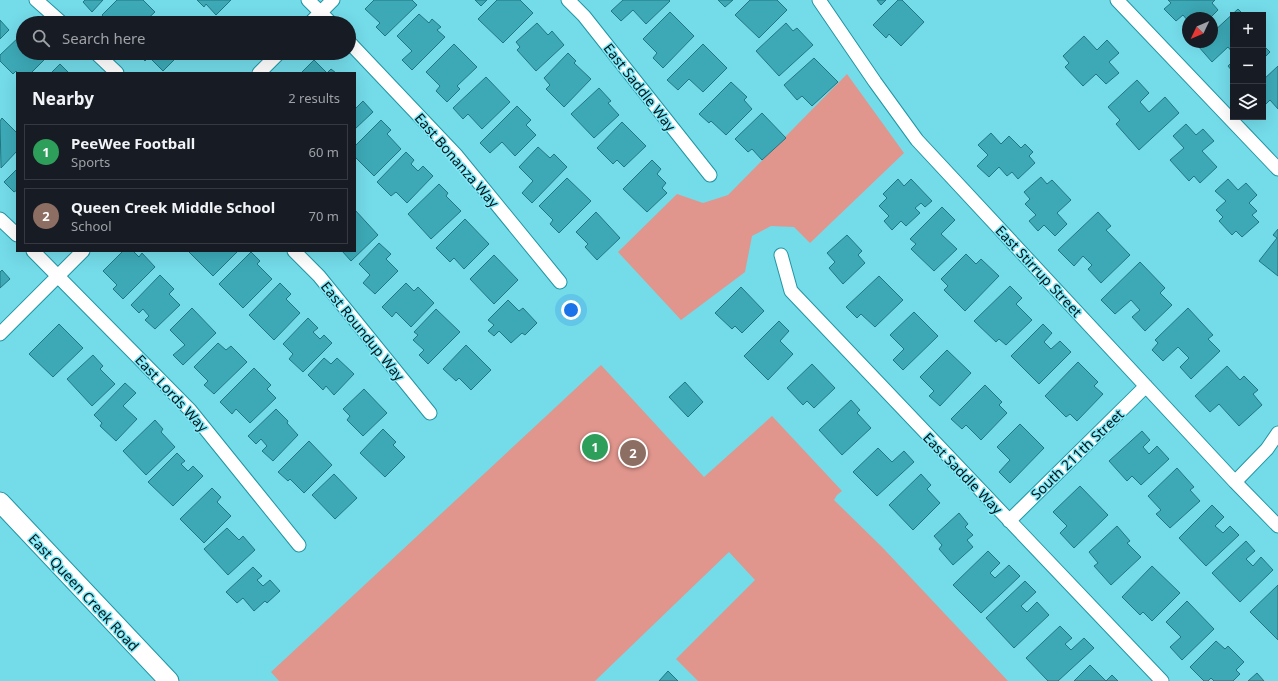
<!DOCTYPE html>
<html lang="en">
<head>
<meta charset="utf-8">
<style>
  body { margin:0; font-family:"Noto Sans",sans-serif; background:#242831; color:#f1f3f6 }
  .controls { position:absolute; right:12px; top:12px; display:grid; overflow:hidden; border-radius:0px; box-shadow:0 4px 16px #0002 }
  .controls button { width:36px; height:36px; display:grid; place-items:center; padding:0; border:0; border-bottom:1px solid #363941; background:#171b24; color:#f1f3f6; font:20px sans-serif }
  .compass { position:absolute; left:1182px; top:12px; width:36px; height:36px; border-radius:50%; background:#171b24; box-shadow:0 4px 16px #0002; rotate:226deg }
  .you { position:absolute; left:571px; top:310px; width:14px; height:14px; margin:-10px; border:3px solid #fff; border-radius:50%; background:#1a73e8; box-shadow:0 0 0 6px #1a73e833 }
  .badge { display:grid; place-items:center; width:26px; height:26px; border-radius:50%; background:#2563eb; color:#fff; font-size:13px; font-weight:700 }
  .pin { position:absolute; translate:-50% -50%; border:2px solid #fff; box-shadow:0 1px 4px #0006 }
  .list { margin:0; padding:0; list-style:none }
  h2 { display:flex; justify-content:space-between; align-items:center; height:52px; margin:0; padding:0 16px; font-size:17px }
  h2 small { font-size:13px; font-weight:400; color:#9ea1a6 }
  .list li { display:grid; grid-template-columns:26px 1fr auto; gap:12px; align-items:center; box-sizing:border-box; height:56px; margin:0 8px 8px; padding:0 8px; border:1px solid #363941; border-radius:0px }
  .list b { display:block; font-size:15px; white-space:nowrap }
  .list p { margin:0; font-size:13px; white-space:nowrap; color:#9ea1a6 }
  .list em { font-size:13px; font-style:normal; color:#9ea1a6 }
  .icon { flex:none; width:22px; height:22px; fill:none; stroke:currentColor; stroke-width:2; stroke-linecap:round; stroke-linejoin:round }
  .map { position:relative; flex:none; width:1278px; height:681px; overflow:hidden }
  .search { position:absolute; background:#171b24; box-shadow:0 4px 16px #0002; left:16px; top:16px; width:340px; height:44px; display:flex; align-items:center; gap:10px; box-sizing:border-box; padding:0 14px; border-radius:22px; color:#9ea1a6; font-size:15px }
  .panel { position:absolute; background:#171b24; box-shadow:0 4px 16px #0002; left:16px; top:72px; width:340px; height:180px; border-radius:0px }
  .map>svg:first-child { display:block }
</style>
</head>
<body>
<div class="map">
<svg width="1278" height="681" viewBox="0 0 1278 681">
  <rect width="100%" height="100%" fill="#74dbe9"/>
  <path fill="#e0968d" d="M847 74 904 153 810 243 794 227 771 226 752 236 745 272 681 320 618 252 677 194 703 203 728 195Z
    M601 365 704 477 772 416 842 491 837 495 834 500 882 547 1008 681H698L676 659 755 580 729 552 595 681H279L271 672Z"/>
  <path fill="#3da9b7" stroke="#227680" d="M85 0H103L92 12 83 2Z
    M117 0H143L155 12 143 23H117L114 20 109 23 102 15Z
    M197 0H231L216 15 206 4 204 7Z
    M374 0H412L417 5 385 36 376 27 380 23 365 9Z
    M475 0H487L481 6Z
    M497 0H520L533 13 503 43 478 19Z
    M623 0H669L670 1 646 24 633 10 621 21 611 11Z
    M718 0H733L725 7Z
    M750 0H777L787 10 759 38 735 15Z
    M877 0H886L881 5Z
    M898 0H902L924 22 901 46 889 34 886 38 873 25Z
    M1168 0H1215L1212 3 1218 10 1210 18H1188V21L1183 15 1176 21 1164 9 1171 3Z
    M1238 9 1244 15H1233V53L1228 47 1212 62 1198 46 1202 42H1212V33Z
    M670 12 694 36 663 68 653 58 657 53 643 39Z
    M419 14 429 23 432 19 441 27 437 30 445 37 412 70 402 60 412 51 397 36Z
    M0 20 9 30 0 39Z
    M537 23 548 35 552 31 564 45 536 71 517 50 520 47 516 42Z
    M786 23 793 31 797 28 813 45 779 76 756 51Z
    M20 36 23 39V53H43L47 57 31 73H18L16 71 13 74 0 61V55Z
    M1084 36 1097 50 1107 40 1119 53 1109 62 1119 73 1106 84 1096 74 1083 86 1065 67 1069 63 1063 56Z
    M454 44 477 67 457 86 460 89 447 102 436 91 440 86 426 72Z
    M703 44 727 68 703 92 689 79 678 90 667 80Z
    M1263 45 1270 52 1263 59Z
    M137 53H181L163 71 149 57 145 61Z
    M568 53 576 61 574 63 591 79 564 107 546 89 550 85 544 78Z
    M814 58 838 82 812 106 802 96 797 100 784 85Z
    M314 60 327 73H301Z
    M1233 61V72L1228 66Z
    M60 64 69 73H51Z
    M1278 66V109L1270 100 1263 107V80Z
    M331 69 336 73H327Z
    M486 77 510 102 482 129 468 114 463 119 453 108Z
    M1137 80 1149 93 1140 102 1149 112 1165 97 1179 113 1139 150 1116 124 1120 120 1108 107Z
    M731 82 747 97 744 100 752 109 726 135 711 121 709 123 699 114Z
    M599 88 611 101 608 103 619 115 594 138 571 114Z
    M363 101 373 112 355 129V107L356 108Z
    M517 106 531 120 526 125 536 135 515 156 502 142 490 153 480 143Z
    M762 113 786 138 762 160 752 149 748 152 735 139Z
    M2 118 17 133V151L1 168 0 121Z
    M381 120 391 130 387 134 401 149 374 176 355 157V146Z
    M622 122 646 146 624 167 617 160 613 164 597 148Z
    M1186 124 1196 135 1203 129 1214 141 1202 151 1217 167 1200 183 1194 176 1189 181 1170 160 1184 148 1173 136Z
    M991 133 1001 144 1009 136 1021 148 1025 144 1033 152 1029 156 1035 163 1018 179 1012 172 1007 176 999 167 989 177 977 166 988 155 978 145Z
    M538 147 550 158 554 154 567 167 532 203 522 193 533 181 519 167Z
    M406 152 414 160 411 164 418 171 423 166 433 176 407 203 396 192 391 196 377 182Z
    M652 160 661 169 657 174 666 183 662 188 667 193 647 212 623 189Z
    M17 169V190L14 192 4 182Z
    M1041 177 1047 184 1052 180 1071 200 1057 213 1067 224 1055 236 1044 225 1038 231 1029 221 1036 215 1025 204 1030 199 1024 192Z
    M567 178 591 201 559 233 550 224 553 220 539 206Z
    M898 179 904 186 911 179 932 201 925 207 921 203 915 208 920 213 906 226 901 221 892 230 884 221 889 216 879 206 887 198 883 194Z
    M1228 179 1238 190 1246 183 1257 195 1249 203 1257 211 1252 215 1259 222 1242 237 1236 231 1232 235 1219 221 1223 217 1216 210 1226 201 1215 191Z
    M439 184 448 193 446 196 461 211 431 239 408 214Z
    M942 207 955 220 941 234 957 249 934 271 911 249 916 244 910 239Z
    M355 210 378 235 351 261 342 251H355Z
    M596 212 620 238 597 260 585 247 588 244 576 232Z
    M1098 212 1111 226 1106 230 1130 255 1101 283 1088 269 1092 265 1083 256 1074 266 1058 250Z
    M465 219 489 244 464 269 454 258 450 262 436 248Z
    M1278 229V276L1259 261 1277 238 1273 235Z
    M847 235 862 251 858 255 865 263 843 284 829 268 835 262 827 253Z
    M379 243 391 254 386 259 398 271 375 294 363 283 370 275 359 264Z
    M123 251H133L139 257 142 253 155 267 123 299 113 289 117 285 103 271Z
    M188 251H238L213 276Z
    M251 252 260 261 257 264 272 279 243 308 219 284Z
    M966 254 976 264 981 259 999 276 965 311 944 290 948 286 941 279Z
    M494 255 518 280 494 304 470 279Z
    M1140 262 1165 288 1160 293 1172 305 1145 331 1132 317 1140 310 1131 300 1115 314 1101 300Z
    M2 270 10 279 0 288V272Z
    M160 275 174 289 169 294 180 305 155 329 145 320 149 316 143 309 139 313 131 305Z
    M879 276 903 300 875 327 861 314 857 318 846 307Z
    M280 283 291 294 286 299 300 313 274 340 249 315Z
    M406 283 414 291 418 287 434 303 411 327 396 312 392 317 382 307Z
    M1010 286 1022 298 1016 304 1032 320 1006 345 999 339 996 342 974 321Z
    M741 287 764 311 742 333 735 326 732 329 715 313Z
    M508 300 519 311 523 308 537 323 525 335 522 333 511 343 499 331 494 336 488 331 494 325 488 320Z
    M192 308 216 333 183 365 173 355 185 345 170 330Z
    M1188 308 1213 335 1208 339 1220 351 1191 379 1180 367 1189 358 1178 347 1163 361 1152 350 1158 343 1155 340Z
    M436 309 460 332 428 364 419 355 424 350 413 340 418 335 414 332Z
    M914 312 938 336 903 370 893 360 904 349 890 335Z
    M308 318 318 328 313 332 320 339 324 335 332 343 303 372 289 359 293 354 283 344Z
    M779 321 789 331 780 341 793 354 768 380 744 356Z
    M59 324 83 348 53 377 29 354Z
    M1043 324 1052 333 1044 342 1051 349 1060 341 1071 352 1039 384 1011 356Z
    M218 343 226 350 231 346 247 362 214 394 204 385 208 381 194 367Z
    M466 345 491 370 471 390 459 378 456 381 443 369Z
    M947 350 971 373 940 406 929 396 934 391 920 377Z
    M93 355 103 366 100 369 115 384 92 406 67 379Z
    M324 358 331 364 337 358 354 374 334 395 326 386 323 390 308 375Z
    M1078 362 1098 382 1094 386 1103 394 1077 421 1070 414 1066 417 1045 396Z
    M812 364 835 388 814 408 807 401 803 405 787 388Z
    M1227 366 1240 380 1244 376 1258 390 1253 394 1262 405 1239 426 1219 404 1210 412 1195 396Z
    M254 368 271 385 267 389 276 398 250 423 236 409 232 414 220 402Z
    M685 382 703 402 688 417 669 397Z
    M125 383 136 393 123 406 137 419 116 441 100 426 102 423 94 415Z
    M985 385 1002 402 999 405 1007 413 981 440 966 425 962 429 951 419Z
    M364 389 387 413 363 436 347 420 350 416 343 409Z
    M851 400 860 410 857 413 871 428 842 455 819 430Z
    M276 409 288 421 287 423 298 435 273 461 262 451 267 446 261 439 256 444 248 436Z
    M155 420 163 429 161 432 175 447 146 475 123 451Z
    M1020 424 1044 448 1010 483 999 472 1010 460 997 447Z
    M383 429 396 442 393 445 405 457 385 477 360 453Z
    M1142 431 1150 440 1143 447 1149 454 1157 446 1169 459 1141 485 1132 476 1127 481 1109 461Z
    M309 441 332 465 304 493 290 479 288 481 278 472Z
    M878 448 892 462 904 451 914 462 877 496 853 472Z
    M177 453 185 461 181 464 188 471 193 466 203 476 173 506 148 482Z
    M1177 468 1194 487 1190 490 1200 501 1170 528 1156 514 1161 510 1148 496Z
    M334 474 357 498 335 519 312 495Z
    M921 474 931 485 927 489 940 503 913 530 889 505Z
    M1080 486 1108 515 1074 548 1060 533 1067 526 1053 512Z
    M212 488 221 497 217 502 231 516 204 543 180 519Z
    M1212 505 1224 517 1215 526 1223 533 1230 526 1239 535 1206 566 1179 538Z
    M959 513 968 524 965 527 973 535 967 540 973 547 953 565 939 549 942 545 934 536Z
    M1117 526 1130 541 1127 543 1141 557 1111 585 1094 566 1098 563 1089 552Z
    M227 528 239 540 243 536 255 550 228 575 204 549Z
    M1246 541 1255 551 1246 559 1253 566 1261 557 1273 570 1240 602 1212 573Z
    M988 551 1000 563 990 573 995 578 1009 565 1020 576 981 613 953 585Z
    M1152 566 1180 593 1152 621 1143 612 1140 615 1122 597Z
    M253 567 262 576 257 580 263 586 270 580 280 591 267 603 265 601 254 611 243 598 237 603 226 592Z
    M1025 581 1036 592 1021 606 1027 612 1037 602 1049 615 1014 648 986 618Z
    M1278 585V640L1250 612Z
    M1187 601 1214 629 1182 660 1170 647 1181 637 1166 622Z
    M1060 626 1072 638 1065 644 1071 650 1084 638 1094 648 1058 681H1048L1026 658Z
    M1216 641 1225 649 1228 646 1244 662 1236 670 1240 674 1233 681H1214L1211 678 1208 681H1204L1190 667Z
    M1090 665 1106 681H1074Z
    M668 671 678 681H659Z
    M1257 673 1264 681H1248Z
    M1112 675 1118 681H1106Z"/>
  <g fill="none" stroke-linecap="round" stroke-linejoin="round">
    <g stroke="#2195a3" stroke-width="15">
      <path id="minor" d="M36 0 62 23
        M308 0 331 23
        M568 0 584 16 710 175
        M819 0 875 82 917 140 1235 482 1278 526
        M1117 0 1278 169
        M310 23 333 0
        M349 42 457 156 560 282
        M96 53 117 73
        M259 73 279 53
        M0 219 17 235
        M33 251 190 410 299 545
        M294 251 319 276 430 413
        M781 255 791 291 1162 681
        M0 334 83 251
        M1235 482 1267 449 1278 433
        M1009 521 1146 386"/>
    </g>
    <g stroke="#2195a3" stroke-width="21">
      <path id="secondary" d="M0 502 169 681"/>
    </g>
    <use href="#minor" stroke="#fff" stroke-width="13"/>
    <use href="#secondary" stroke="#fff" stroke-width="19"/>
  </g>
  <g text-anchor="middle" dominant-baseline="central" stroke-width="3" stroke-linejoin="round" paint-order="stroke">
    <g font-size="14" fill="#001417" stroke="#81e8f7">
      <text transform="translate(640 87) rotate(52)">East Saddle Way</text>
      <text transform="translate(457 160) rotate(49)">East Bonanza Way</text>
      <text transform="translate(1039 271) rotate(47)">East Stirrup Street</text>
      <text transform="translate(363 331) rotate(51)">East Roundup Way</text>
      <text transform="translate(172 393) rotate(47)">East Lords Way</text>
      <text transform="translate(1077 454) rotate(-44)">South 211th Street</text>
      <text transform="translate(963 473) rotate(46)">East Saddle Way</text>
      <text transform="translate(84 592) rotate(47)">East Queen Creek Road</text>
    </g>
  </g>
</svg>
<div class="controls">
<button>+</button>
<button>−</button>
<button><svg class="icon" aria-label="layers" viewBox="0 0 24 24"><path d="M12 4l9 5-9 5-9-5zM3 14l9 5 9-5"/></svg></button>
</div>
<svg class="compass" viewBox="-18 -18 36 36"><path d="M0-13l5 13h-10z" fill="#e53935"/><path d="M0 13l5-13h-10z" fill="#9ea1a6"/></svg>
<div class="you"></div>
<div class="pin badge" style="left:595px;top:447px;background:#2e9e5b">1</div>
<div class="pin badge" style="left:633px;top:453px;background:#8d6e63">2</div>
<div class="search"><svg class="icon" aria-label="search" viewBox="0 0 24 24"><circle cx="10" cy="10" r="6"/><path d="M15 15l6 6"/></svg>Search here</div>
<section class="panel">
<h2>Nearby<small>2 results</small></h2>
<ul class="list">
<li><span class="badge" style="background:#2e9e5b">1</span><div><b>PeeWee Football</b><p>Sports</p></div><em>60 m</em></li>
<li><span class="badge" style="background:#8d6e63">2</span><div><b>Queen Creek Middle School</b><p>School</p></div><em>70 m</em></li>
</ul>
</section>
</div>
</body>
</html>
